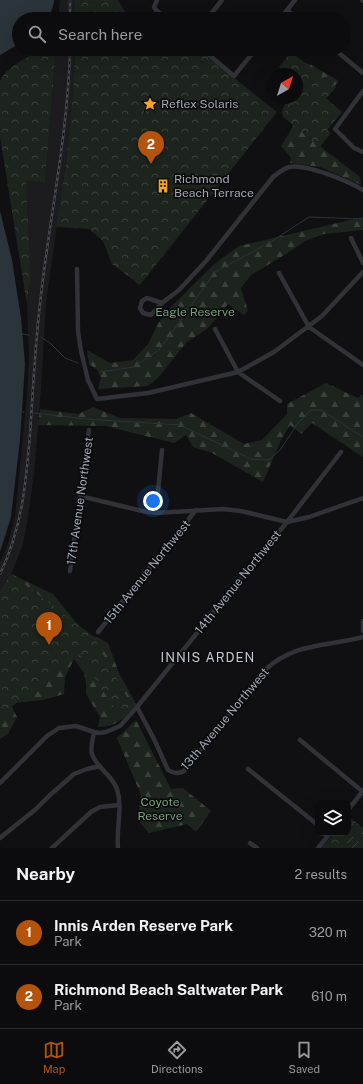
<!DOCTYPE html>
<html lang="en">
<head>
<meta charset="utf-8">
<style>
  body { margin:0; font-family:"Public Sans",sans-serif; background:#1a1a1c; color:#f1f3f6 }
  .controls { position:absolute; right:12px; bottom:12px; display:grid; overflow:hidden; border-radius:8px; box-shadow:0 4px 16px #0002 }
  .controls button { width:36px; height:36px; display:grid; place-items:center; padding:0; border:0; border-bottom:1px solid #2c2c2e; background:#0c0c0e; color:#f1f3f6; font:20px sans-serif }
  .compass { position:absolute; left:267px; top:68px; width:36px; height:36px; border-radius:50%; background:#0c0c0e; box-shadow:0 4px 16px #0002; rotate:39deg }
  .you { position:absolute; left:153px; top:501px; width:14px; height:14px; margin:-10px; border:3px solid #fff; border-radius:50%; background:#1a73e8; box-shadow:0 0 0 6px #1a73e833 }
  .badge { display:grid; place-items:center; width:26px; height:26px; border-radius:50%; background:#b45309; color:#fff; font-size:13px; font-weight:700 }
  .pin { position:absolute; translate:-50% -33px; filter:drop-shadow(0 1px 2px #0008) }
  .pin::after { content:''; position:absolute; top:21px; width:14px; height:12px; background:inherit; clip-path:polygon(0 0,100% 0,50% 100%) }
  .list { margin:0; padding:0; list-style:none }
  h2 { display:flex; justify-content:space-between; align-items:center; height:52px; margin:0; padding:0 16px; font-size:17px }
  h2 small { font-size:13px; font-weight:400; color:#9a9b9e }
  .list li { display:grid; grid-template-columns:26px 1fr auto; gap:12px; align-items:center; box-sizing:border-box; height:64px; padding:0 16px; border-top:1px solid #2c2c2e }
  .list b { display:block; font-size:15px; white-space:nowrap }
  .list p { margin:0; font-size:13px; white-space:nowrap; color:#9a9b9e }
  .list em { font-size:13px; font-style:normal; color:#9a9b9e }
  .icon { flex:none; width:22px; height:22px; fill:none; stroke:currentColor; stroke-width:2; stroke-linecap:round; stroke-linejoin:round }
  .map { position:relative; flex:none; width:363px; height:848px; overflow:hidden }
  .search { position:absolute; background:#0c0c0e; box-shadow:0 4px 16px #0002; left:12px; right:12px; top:12px; height:44px; display:flex; align-items:center; gap:10px; box-sizing:border-box; padding:0 14px; border-radius:22px; color:#9a9b9e; font-size:15px }
  .sheet { height:180px; background:#0c0c0e }
  nav { display:flex; justify-content:space-around; align-items:center; box-sizing:border-box; height:56px; border-top:1px solid #2c2c2e; background:#0c0c0e; font-size:11px; color:#9a9b9e }
  nav a { display:grid; justify-items:center; gap:2px }
  nav .on { color:#b45309 }
  .map>svg:first-child { display:block }
</style>
</head>
<body>
<div class="map">
<svg width="363" height="848" viewBox="0 0 363 848">
  <defs>
    <pattern id="forest-firs" width="22" height="20" patternUnits="userSpaceOnUse"><rect width="22" height="20" fill="#1c241d"/><path d="M5 1l3.5 6h-7zM16 11l3.5 6h-7z" fill="#3a413b"/></pattern>
    <pattern id="park-crowns" width="20" height="18" patternUnits="userSpaceOnUse"><rect width="20" height="18" fill="#1c241d"/><path d="M2 6a3 3 0 1 1 6 0M12 15a3 3 0 1 1 6 0" fill="none" stroke="#3a413b"/></pattern>
    <pattern id="garden-furrows" width="10" height="10" patternUnits="userSpaceOnUse"><rect width="10" height="10" fill="#1c241d"/><path d="M-1 1l2-2M0 10L10 0M9 11l2-2" fill="none" stroke="#3a413b"/></pattern>
  </defs>
  <rect width="100%" height="100%" fill="#101012"/>
  <path fill="#1c1c1f" d="M60 0H75V19H58Z
    M56 49H75L74 90 71 124 46 303 41 389 34 474 28 517 23 544 13 570 0 593V562L8 544 15 516 27 396 29 356 27 304 31 275 26 181 45 183Z"/>
  <path fill="url(#forest-firs)" d="M300 61 311 65 339 81 325 97 338 109 317 144 360 177 361 185 320 167 290 163 291 158 281 146 295 123 281 113 288 98H297V74Z
    M363 217V230L324 234 305 241 286 254 251 275 241 288 248 311 244 315 228 304 208 328 186 343 158 378 148 386 98 389 101 378 97 370 89 364 87 350 110 363 133 360 148 344 159 322 171 307 213 265 239 246Z
    M326 383 358 398 363 394V457L312 423 301 434 290 425 281 440 263 482 212 453 193 447 186 435 174 443 105 426 38 425 40 409 78 414 93 407 120 418 176 419 191 413 244 444 262 440 287 414V404Z
    M11 574 53 594 86 635 97 637 108 643 119 673 136 704C124 718 117 727 98 727L100 717 86 694V683L84 673 74 659 65 677 64 694 43 700 14 703 12 707 17 717 8 734 0 739V593Z
    M136 720 171 789 183 788 211 811 196 832 187 824 149 833 138 820 141 795 117 738Z"/>
  <path fill="url(#park-crowns)" d="M75 0H118L125 12 136 16 153 13 160 19H75Z
    M40 49H56L45 183 26 181 31 275 27 304 0 137V81C8 65 27 59 40 49Z
    M75 49H198L277 112 140 285 112 264 103 241 89 229 56 227C66 168 74 109 75 49Z
    M291 52 336 87 326 99 342 112 327 130 331 133 320 147 282 116 295 98H297V74H284L282 70 279 67Z
    M11 574 93 636 133 708 122 720 79 654 0 716V592Z
    M348 816 363 828V848H321L334 833H348Z"/>
  <path fill="url(#garden-furrows)" d="M349 834 358 840 357 845 362 848H353L344 841Z"/>
  <path fill="#2a343a" d="M0 0H54V2L50 16 47 19H19V44L0 55Z
    M0 211 12 260 21 318 25 364 20 440 11 517 0 552Z"/>
  <g fill="none" stroke-linecap="round" stroke-linejoin="round">
    <path stroke="#2a343a" stroke-width="1" d="M22 334 29 335
      M41 337 51 344 65 358 78 363
      M100 372 134 367 160 349 215 272 269 243 309 217 363 219
      M22 412H24
      M34 413 86 419 180 425 251 459 269 460 280 450 298 423 311 410H321L363 437"/>
    <path stroke="#313237" stroke-width="4.5" d="M157 0 154 7 156 10 166 19
      M362 0 363 1
      M287 10 297 19
      M207 19 222 0
      M280 19 295 0
      M202 49 234 76 256 49
      M334 49 363 73
      M363 91 335 129 354 148 363 152
      M351 238 363 263
      M77 269 78 331 81 351 88 380 97 399 148 393 238 372 274 352 322 316 363 272
      M279 273 309 327 363 365
      M162 303 147 298 142 301 140 308 143 313 151 315 162 303 179 290 206 261 273 177C278 173 283 169 289 167 305 163 348 181 363 190
      M215 329 238 372 280 401
      M80 496 142 511 156 513 223 509 241 511 287 522 309 517 363 498
      M156 513 162 450
      M70 571 89 430
      M363 621V631
      M98 632 196 510
      M137 707 154 739 168 770C174 774 179 774 184 771L265 670C295 642 327 647 363 637
      M94 732C93 739 90 747 92 754 96 767 112 775 117 789 123 808 116 829 118 848
      M300 740 362 791
      M248 769 318 825
      M0 783 47 736 59 728 76 726 94 732 100 733 106 732 120 726 137 707 287 522 341 452
      M348 810 363 791
      M0 838 36 809 49 796 74 774 87 769 100 766
      M250 843 257 848
      M52 848 91 812 100 807 119 805
      M318 848 330 833"/>
    <g stroke="#484a50" stroke-width="2.5">
      <path id="rail" d="M70 0V19
        M0 574C22 529 26 483 30 434 33 390 35 347 40 304 49 219 68 135 70 49"/>
    </g>
    <use href="#rail" stroke="#0b0b0d" stroke-width="1" stroke-dasharray="3" stroke-linecap="butt"/>
  </g>
  <defs>
    <g id="sight-bare" transform="scale(1.08)"><path d="M0-6L1.8-2.2L6-1.7L2.9 1.2L3.7 5.4L0 3.3L-3.7 5.4L-2.9 1.2L-6-1.7L-1.8-2.2Z" fill="#f5a424" stroke="#0b0b0d" stroke-width="2.5" paint-order="stroke"/></g>
    <g id="building-bare" transform="scale(1.08)"><path d="M-4-6H4V6H1V3H-1V6H-4ZM-2.5-4.3h1.7v1.8h-1.7ZM.8-4.3h1.7v1.8H.8ZM-2.5-1h1.7V.8h-1.7ZM.8-1h1.7V.8H.8Z" fill="#f5a424" stroke="#0b0b0d" stroke-width="2.5" paint-order="stroke"/></g>
  </defs>
  <g fill-rule="evenodd">
    <use href="#sight-bare" x="150" y="104"/>
    <use href="#building-bare" x="163" y="186"/>
  </g>
  <g text-anchor="middle" dominant-baseline="central" stroke-width="3.5" stroke-linejoin="round" paint-order="stroke">
    <g font-size="12" fill="#a1a7b3" stroke="#0b0b0d" text-anchor="start">
      <text x="161" y="104">Reflex Solaris</text>
      <text x="174" y="179">Richmond<tspan x="174" dy="14">Beach Terrace</tspan></text>
    </g>
    <g font-size="12" fill="#779f78" stroke="#0b0b0d">
      <text x="195" y="312">Eagle Reserve</text>
      <text x="160" y="802">Coyote<tspan x="160" dy="14">Reserve</tspan></text>
    </g>
    <g font-size="12" fill="#a1a7b3" stroke="#0b0b0d">
      <text transform="translate(80 501) rotate(-82)">17th Avenue Northwest</text>
      <text transform="translate(147 572) rotate(-51)">15th Avenue Northwest</text>
      <text transform="translate(238 582) rotate(-51)">14th Avenue Northwest</text>
      <text transform="translate(225 719) rotate(-50)">13th Avenue Northwest</text>
    </g>
    <g font-size="13" letter-spacing="1" fill="#c2c6cf" stroke="#0b0b0d">
      <text x="208" y="657">INNIS ARDEN</text>
    </g>
  </g>
</svg>
<div class="controls">
<button><svg class="icon" aria-label="layers" viewBox="0 0 24 24"><path d="M12 4l9 5-9 5-9-5zM3 14l9 5 9-5"/></svg></button>
</div>
<svg class="compass" viewBox="-18 -18 36 36"><path d="M0-13l5 13h-10z" fill="#e53935"/><path d="M0 13l5-13h-10z" fill="#9a9b9e"/></svg>
<div class="you"></div>
<div class="pin badge" style="left:49px;top:645px">1</div>
<div class="pin badge" style="left:151px;top:164px">2</div>
<div class="search"><svg class="icon" aria-label="search" viewBox="0 0 24 24"><circle cx="10" cy="10" r="6"/><path d="M15 15l6 6"/></svg>Search here</div>
</div>
<section class="sheet">
<h2>Nearby<small>2 results</small></h2>
<ul class="list">
<li><span class="badge">1</span><div><b>Innis Arden Reserve Park</b><p>Park</p></div><em>320 m</em></li>
<li><span class="badge">2</span><div><b>Richmond Beach Saltwater Park</b><p>Park</p></div><em>610 m</em></li>
</ul>
</section>
<nav>
<a class="on"><svg class="icon" aria-label="map" viewBox="0 0 24 24"><path d="M3 6l6-2 6 2 6-2v14l-6 2-6-2-6 2zM9 4v14M15 6v14"/></svg>Map</a>
<a><svg class="icon" aria-label="directions" viewBox="0 0 24 24"><path d="M12 3l9 9-9 9-9-9zM9 14v-3h6M13 9l2 2-2 2"/></svg>Directions</a>
<a><svg class="icon" aria-label="saved" viewBox="0 0 24 24"><path d="M7 4h10v16l-5-4-5 4z"/></svg>Saved</a>
</nav>
</body>
</html>
